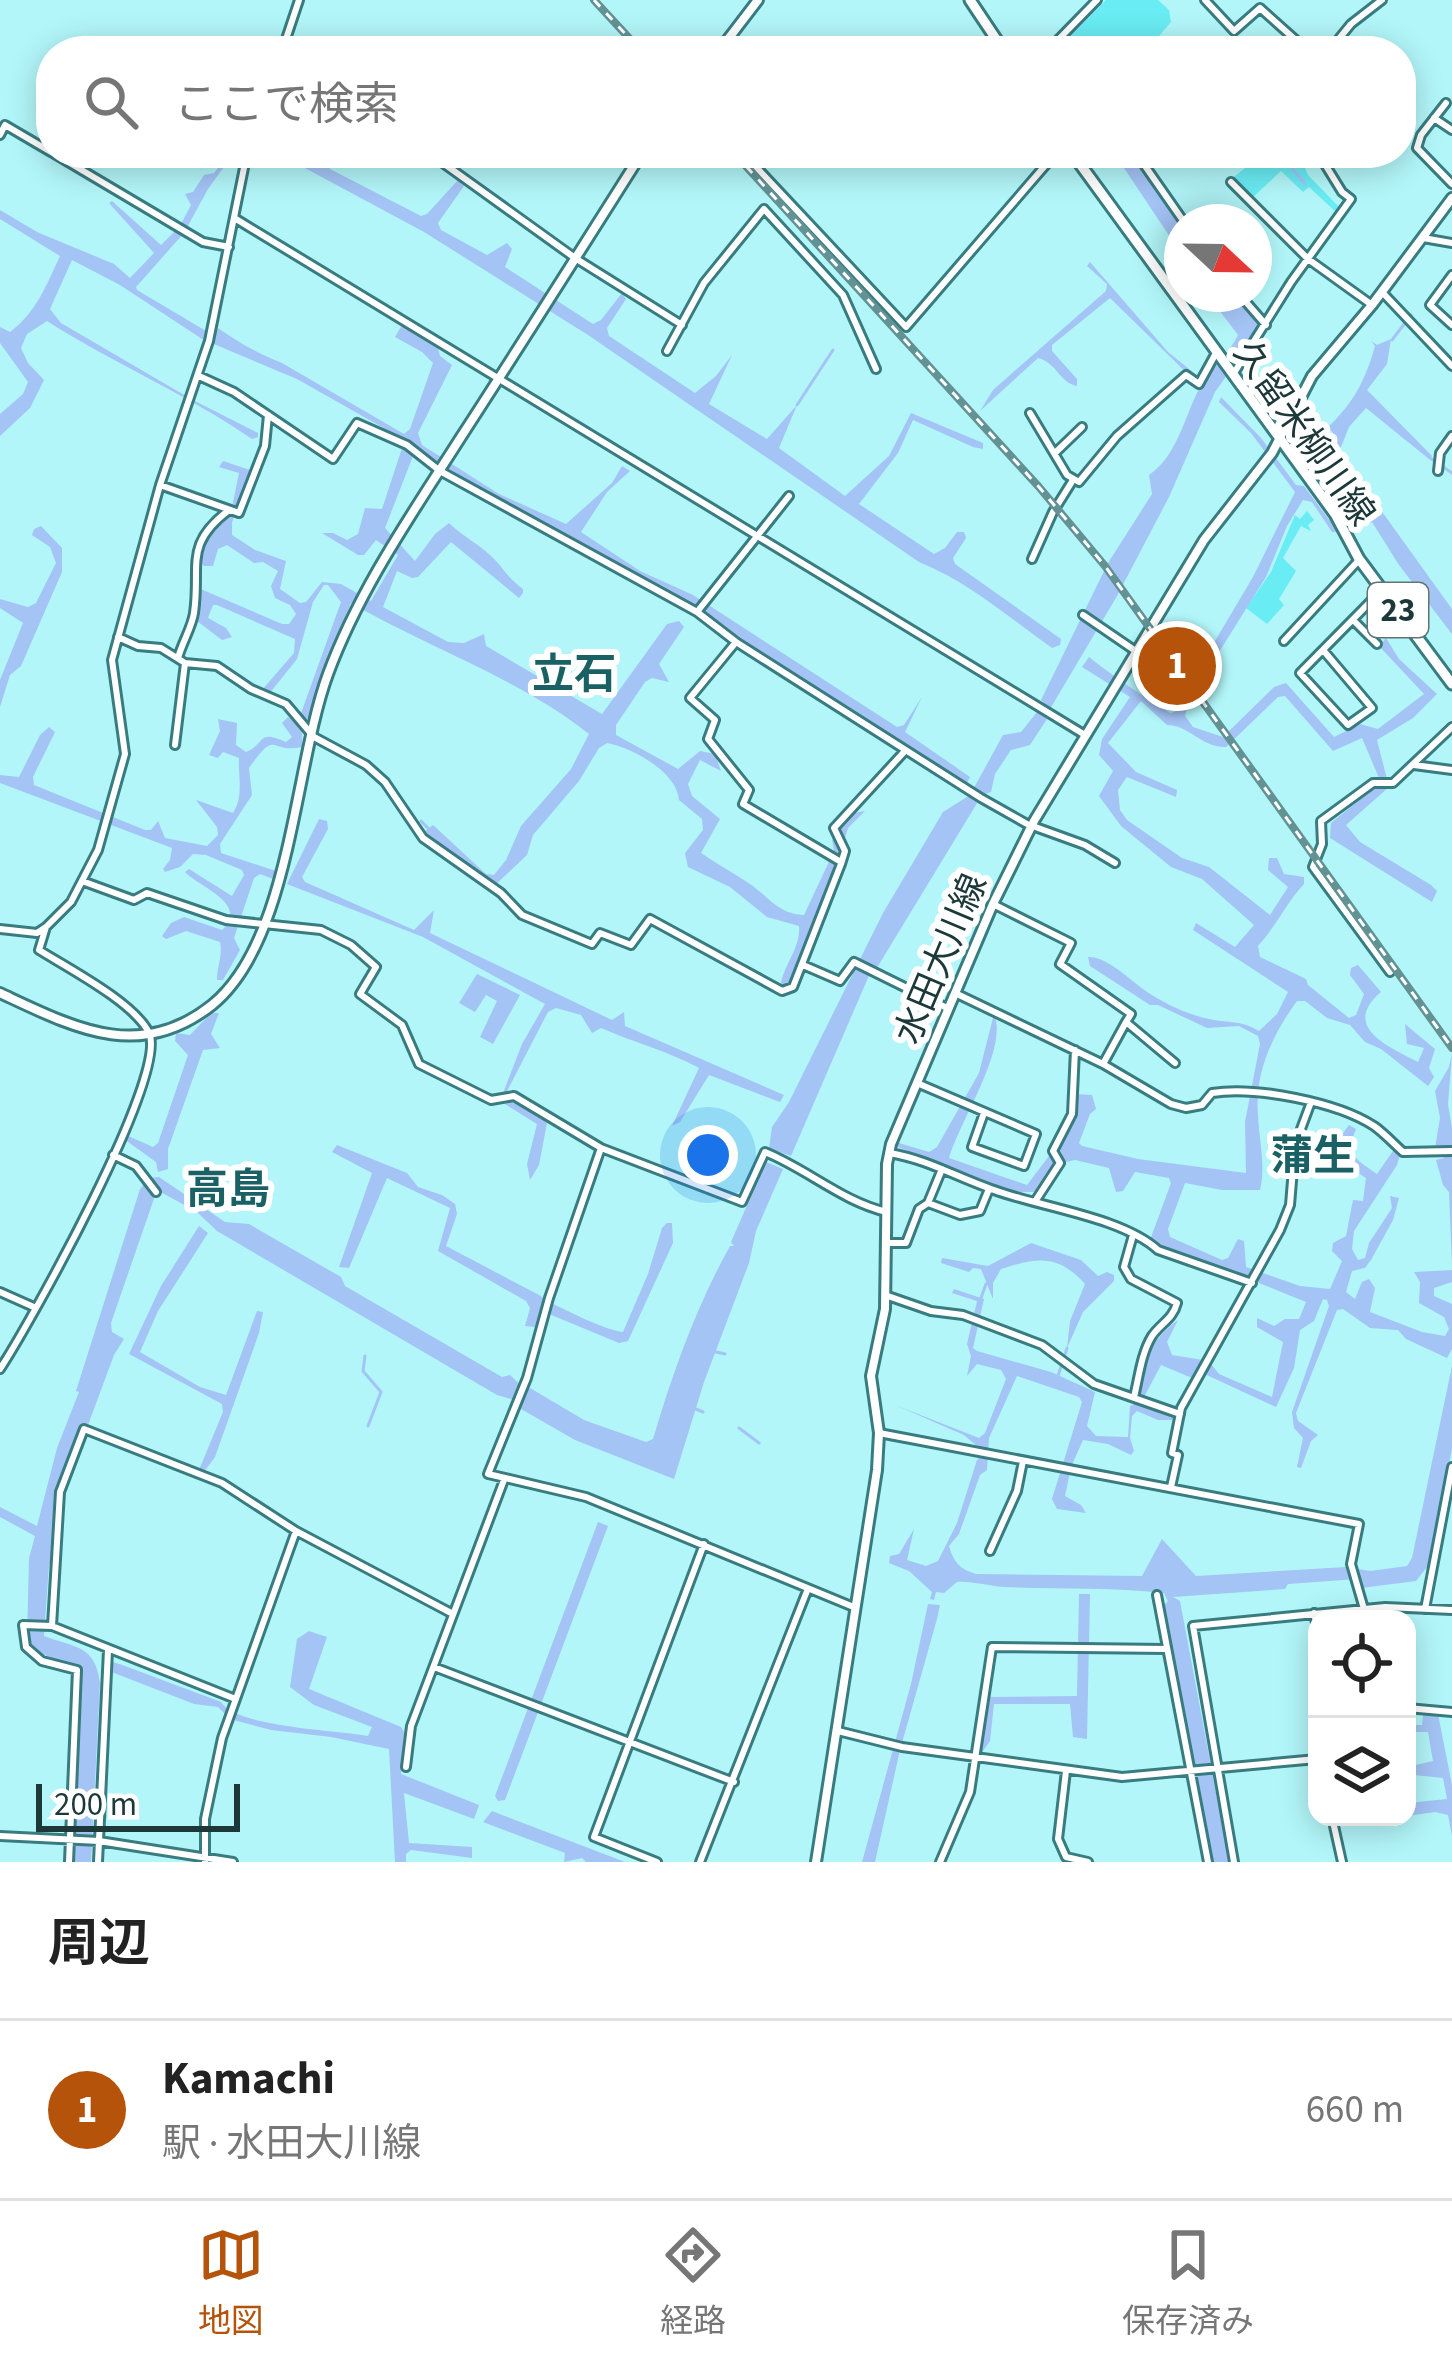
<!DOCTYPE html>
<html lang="ja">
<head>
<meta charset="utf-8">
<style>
  body { margin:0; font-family:"Source Sans 3","Noto Sans JP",sans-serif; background:#f2f2f2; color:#222 }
  .controls { position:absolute; right:36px; bottom:36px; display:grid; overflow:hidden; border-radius:24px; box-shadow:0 6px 30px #0003 }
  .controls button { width:108px; height:108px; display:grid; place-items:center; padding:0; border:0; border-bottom:3px solid #e0e0e0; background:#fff; color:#222; font:60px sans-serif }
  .compass { position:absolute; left:1164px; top:204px; width:108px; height:108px; border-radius:50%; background:#fff; box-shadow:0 6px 30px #0003; rotate:112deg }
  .scale { position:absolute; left:36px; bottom:30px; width:204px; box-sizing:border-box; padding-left:12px; border:6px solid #1c3839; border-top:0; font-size:33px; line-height:42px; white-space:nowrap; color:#1c3839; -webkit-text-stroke:9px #fff; paint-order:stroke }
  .you { position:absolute; left:708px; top:1155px; width:42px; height:42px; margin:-30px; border:9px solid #fff; border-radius:50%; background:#1a73e8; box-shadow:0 0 0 18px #1a73e833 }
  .badge { display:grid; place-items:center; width:78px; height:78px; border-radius:50%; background:#b45309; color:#fff; font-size:39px; font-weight:700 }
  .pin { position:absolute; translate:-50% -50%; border:6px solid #fff; box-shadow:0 3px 12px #0006 }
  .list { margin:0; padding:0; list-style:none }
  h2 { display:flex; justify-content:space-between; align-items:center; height:156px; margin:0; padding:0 48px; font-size:51px }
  h2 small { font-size:39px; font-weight:400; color:#767676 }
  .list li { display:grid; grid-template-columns:78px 1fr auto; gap:36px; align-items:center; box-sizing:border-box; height:180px; padding:0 48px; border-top:3px solid #e0e0e0 }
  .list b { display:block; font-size:45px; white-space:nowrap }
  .list p { margin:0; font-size:39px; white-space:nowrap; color:#767676 }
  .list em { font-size:39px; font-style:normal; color:#767676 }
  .icon { flex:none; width:66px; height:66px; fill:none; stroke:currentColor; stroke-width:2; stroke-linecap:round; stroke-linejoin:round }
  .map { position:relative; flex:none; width:1452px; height:1862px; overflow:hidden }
  .search { position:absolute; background:#fff; box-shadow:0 6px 30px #0003; left:36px; right:36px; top:36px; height:132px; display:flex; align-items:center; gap:30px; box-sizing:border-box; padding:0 42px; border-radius:48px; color:#767676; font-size:45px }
  .sheet { height:336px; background:#fff }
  nav { display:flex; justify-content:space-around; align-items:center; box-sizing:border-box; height:168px; border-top:3px solid #e0e0e0; background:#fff; font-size:33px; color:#767676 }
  nav a { display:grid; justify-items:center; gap:6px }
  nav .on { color:#b45309 }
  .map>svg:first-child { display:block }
</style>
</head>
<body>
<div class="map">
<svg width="1452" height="1862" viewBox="0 0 1452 1862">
  <rect width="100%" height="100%" fill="#b2f6f9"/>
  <path fill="#69ecf3" d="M1106 0H1158L1169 10 1171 22 1146 51H1074L1069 38Z
    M1264 153H1299L1308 175 1339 207 1337 213 1309 187 1303 192 1281 171 1251 199 1230 180Z
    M1307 511 1314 520 1308 525 1311 531 1301 526 1283 558 1296 571 1279 599 1284 605 1267 624 1246 608 1271 572 1295 515 1300 519Z"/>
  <path fill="#a4c4f6" d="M224 153H234L208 189 184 233 136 287 137 290 206 331 216 333 218 328C239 343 259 354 282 363L404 434 410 429 433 363 422 352 395 337 402 325 438 348 440 356 452 365 418 433 422 445 499 494 566 524 612 483 622 466 630 471 607 492 581 532 640 571 693 595 897 727 904 725 922 697 905 732 970 777 966 785 668 595 532 520 413 447 408 451 413 456 385 528 415 561 435 534 449 523C463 537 483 546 496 561 506 572 510 580 523 589V593L519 598 451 542 418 577 412 578 397 571 383 607 448 642 464 643 484 634 486 646 602 714 667 624 679 621 684 627 659 664 669 682 652 678 645 682 616 725V735L678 769 700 751 715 754 721 771 700 760 688 784 692 796 720 819 701 853C718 865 736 874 753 886 771 900 780 914 804 915L834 851 832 840 848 814 865 811 848 828 835 874 787 994H780C779 968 801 951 799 926L767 917 730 887 688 867 685 853 703 830 702 819 679 800C677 772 633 748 607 743L599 748 579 781 533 835 527 855 493 887 429 839 424 832 433 825 486 874 494 875 506 860 521 826 571 769 589 734C522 680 427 647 351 603L326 662 310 714 302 727V747C268 754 278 727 249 768L252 795 220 844 221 853 276 871 273 879 260 874 254 878 234 938 240 950 223 980H217C217 967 223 954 220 942L186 931 166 939 162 936 171 923 184 917 222 930C250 904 199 887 185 872L189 869 232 896 244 875 242 870 206 855 193 854 180 867 165 872 163 869 170 860 172 848 0 783V775L19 777 40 735 49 727 55 732 33 777 34 785 145 830H151L158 821 165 838 207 846 218 835 217 827 196 800 233 813C244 796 238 777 239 758L223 752 218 758 209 755 220 731 218 719 237 723 236 745 246 752C267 743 256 729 286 742L292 737 282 723 288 717 295 722 300 716 341 602 328 585H324L313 602 297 659 269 694 262 690 294 653 295 639 217 605H213L208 618 226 628 232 637 222 640 197 621 196 587 282 624H289L296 614 290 605 275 598 271 586 278 571 263 562 254 563 227 545 218 549 213 566H204L197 558 204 540 221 519 230 517 239 473 219 467 223 461 253 471 232 522V535L255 550 286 561 280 589 300 603 306 602 322 582 341 584 371 601 398 555 376 540 364 555H358L322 533H333L347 540 358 534 365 508 382 509 402 448 410 443 297 379 202 339 120 285 72 260 50 309 61 323 191 399 258 433V437L252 439C187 394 114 364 47 321L27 334 21 348 28 363 44 380 30 408 0 436V414L23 394 28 382 0 343V327L10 332C36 313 47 284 60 256L0 219V210L37 232 114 264 130 278 154 253 109 203 112 201 161 245 180 226 191 205 185 194 193 192 204 175 214 173 225 159Z
    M277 153 311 156 332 153 330 169 421 216 427 214 458 180 464 186 438 223 441 230 487 255 507 243 512 249 505 267 593 324 601 320 622 293 626 299 607 328 609 336 695 393 716 376 732 355 709 404 767 439 797 405 779 448 845 496 889 456 911 413 983 443V449L973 447 913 420 898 453 859 504 934 554 945 548 957 532H964L966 538 953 558 955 564 1061 639 1060 645 1052 648C1008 617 969 582 919 562L588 335 424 232Z
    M1114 153H1132L1182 225V255Z
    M1090 262 1168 352 1199 377 1196 382 1110 298 1052 345V351L1077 379V386C1060 383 1056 362 1038 358L980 411 993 390 1106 291 1107 284 1087 266Z
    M1207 294H1235L1261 327 1215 392 1169 497 1117 596 1050 709 1041 700 1108 563 1152 494 1149 475C1177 456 1184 418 1199 389 1210 369 1229 354 1238 335Z
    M1391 339 1387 364 1367 390 1432 456 1429 459 1366 408 1349 427 1339 452 1452 609V634L1399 565 1372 522 1352 532H1332L1312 502 1303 500 1287 526 1266 577 1199 684 1192 689 1185 716 1193 727 1223 737 1274 687 1286 683 1334 737 1360 724 1378 729 1424 694 1379 646 1386 638 1399 659 1437 694 1413 718 1377 740 1389 787 1346 825 1360 842 1431 885 1437 891 1432 902 1330 838 1331 823 1379 784V778L1362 738 1333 751 1285 696 1278 697 1226 747C1202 748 1189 725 1167 725L1141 701 1108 743 1136 772 1177 790 1176 797 1127 777 1118 790 1120 810 1127 820 1182 858 1209 867 1270 915 1288 887 1268 870 1269 858H1277L1284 874 1304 877V884C1287 902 1277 925 1258 946L1260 957 1306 979 1308 985 1349 1018 1356 1015 1364 994 1350 975 1351 968 1358 965 1381 992C1340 1027 1389 1047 1418 1062L1424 1048 1407 1044 1405 1024 1435 1049 1429 1068 1434 1077 1428 1086 1381 1049 1365 1042 1350 1025 1327 1018 1305 1001H1297C1273 1034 1254 1073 1258 1115 1259 1140 1266 1165 1260 1190H1222L1185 1183 1168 1229 1170 1237 1222 1260 1228 1258 1238 1239 1244 1241 1246 1267 1300 1286 1330 1289 1342 1261 1332 1251 1333 1243 1346 1236 1353 1200 1363 1201 1366 1178 1346 1165 1338 1140 1349 1125 1356 1129C1344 1156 1360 1162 1377 1174L1395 1148 1401 1152 1397 1165 1354 1231 1352 1249 1358 1260 1365 1258 1369 1243 1392 1208 1390 1196 1399 1198 1393 1220 1371 1260 1365 1268 1352 1271 1346 1292 1355 1299 1362 1282 1369 1279 1375 1288 1370 1312 1422 1332 1445 1336 1449 1329 1444 1317 1419 1303 1420 1282 1414 1272 1452 1270V1282L1434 1288V1296L1452 1304V1349L1447 1358 1406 1339 1398 1330 1370 1328 1343 1309 1337 1310 1296 1413 1298 1421 1318 1435 1311 1441 1301 1468 1297 1467 1303 1438 1294 1428 1292 1412 1329 1306 1327 1300 1323 1299 1314 1321 1300 1330 1294 1368 1276 1407 1198 1371 1192 1378 1161 1365 1143 1399 1136 1398C1145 1364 1148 1341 1178 1320L1167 1342 1172 1355 1203 1360 1201 1366 1207 1369 1211 1364 1219 1374 1272 1397 1283 1342 1257 1327V1318L1274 1326 1285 1319H1299L1306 1302 1249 1279 1229 1278 1152 1246 1150 1240 1171 1183 1169 1178 1135 1172 1123 1191 1116 1192 1109 1168 1075 1160 1057 1164 1037 1192H1015L895 1146 899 1143 929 1152 937 1147 979 1073 994 1014C1009 1048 959 1122 949 1158L1027 1185 1049 1156 1056 1154 1074 1115 1075 1094 1092 1095 1096 1109 1090 1114 1079 1143 1082 1146 1138 1159 1246 1173 1245 1122 1260 1044 1258 1036 1239 1026 1207 1028 1158 1005H1150L1090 966 1088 957C1109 956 1133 984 1152 995 1169 1006 1194 1017 1214 1020 1233 1023 1242 1021 1259 1031L1277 1014 1288 992 1193 930 1196 923 1235 947 1254 925 1202 879 1171 867 1121 826 1099 796 1113 771 1099 755 1102 739 1130 697 1082 667 1089 657C1115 678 1142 695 1170 713L1175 712 1181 690 1193 678 1253 577 1295 492 1251 433 1219 402 1221 397 1261 438 1296 485 1304 486 1333 525 1364 512 1333 459 1334 434 1328 427C1353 404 1366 379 1375 346L1371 341 1377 345Z
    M41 526 62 548V572L21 666 10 675 0 707V680L23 623 0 608V599L28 607 36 603 56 563 50 547 32 535 34 529Z
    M1037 712 1047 719 1030 745 1011 750 995 774 991 792 982 795 875 971H871L791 1156 769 1148 772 1127 789 1102 883 913 943 812 970 795 1003 735 1021 732Z
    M319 819 327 821 328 829 302 877 305 882 414 930 434 910 430 933 612 1020 624 1012 625 1026 784 1095 780 1102 709 1075 680 1122 672 1126 699 1068C668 1051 635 1043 601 1028L592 1033 581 1015 556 1008 548 1012 506 1093V1100L539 1114 547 1123 539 1165 530 1180 527 1164 537 1124 500 1101 522 1044 545 1004 423 937 287 884Z
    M477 974 520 995 493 1044 480 1037 497 1001 486 995 475 1012 459 1003Z
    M211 1013H219L211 1034 220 1048 203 1050 168 1149V1169L158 1172 156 1162 124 1139 126 1135 153 1147 158 1143 188 1055 175 1041 176 1033 190 1035Z
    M1452 1053 1448 1104 1452 1128V1266L1449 1192 1443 1185 1436 1160 1444 1158 1440 1148H1435L1440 1118 1435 1091 1449 1067Z
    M337 1145 407 1173 418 1187 442 1195 455 1204 457 1214 446 1246 541 1296 544 1300 536 1327 525 1326 530 1308 526 1301 438 1251 450 1208 387 1178 349 1268 339 1267 372 1173 332 1152Z
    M766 1162 783 1169 756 1231 749 1263 704 1382 674 1479 575 1440 521 1409V1402L497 1395 217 1231 197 1212 157 1190 111 1323 112 1332 124 1339 114 1355 62 1495 61 1535 49 1565 44 1636C76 1648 95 1645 100 1683L91 1862H72L81 1670 40 1653 27 1639 29 1558 35 1536 0 1517V1507L37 1526 57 1448 79 1392 76 1391 140 1189 149 1178 159 1177 225 1222 249 1224 341 1277 345 1286 502 1377 510 1375 527 1391 530 1388 584 1420 646 1442 653 1439C673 1372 696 1307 730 1246H734L731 1242Z
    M667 1223H672L673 1243 628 1341 619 1343 549 1314 551 1303C570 1312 605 1330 623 1332L648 1274 662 1228Z
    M199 1226 208 1233 158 1311 140 1352 200 1387 226 1395 257 1311 263 1312 259 1333 215 1457 204 1472 199 1470 223 1412 222 1404 129 1354 161 1286Z
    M1031 1243 1081 1260 1098 1276 1107 1272 1114 1275V1281L1083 1312 1067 1348 1070 1321 1085 1284C1058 1254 1038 1257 1001 1269L993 1283V1299L981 1269 973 1268 969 1272 941 1263 942 1258 988 1266Z
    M954 1289 984 1299 973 1348 977 1351 1051 1372 1095 1392 1087 1426 1096 1436 1128 1437 1130 1406 1136 1403 1177 1420H1158L1137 1411 1132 1416 1130 1438 1134 1451 1131 1455 1108 1444 1083 1440 1071 1467 1065 1496 1081 1505 1086 1513 1057 1509 1052 1499 1082 1402 1079 1397 1017 1376 989 1438 987 1470 980 1475 959 1534 949 1546C954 1563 960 1569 976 1574L1142 1576 1162 1539 1196 1576 1346 1567 1370 1571 1407 1566 1412 1558 1452 1366V1449L1428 1566 1416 1581 1361 1588 1357 1579 1288 1584 1285 1589 1173 1597 1180 1601 1229 1862H1213L1163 1606 1168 1601 1164 1593C1109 1587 1059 1589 1004 1587 988 1586 973 1581 957 1582L944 1593 936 1592 934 1600 930 1599 932 1592 909 1571 889 1563 890 1556 899 1554 914 1529 907 1560 926 1566 938 1561 957 1523 977 1460 984 1452 964 1435 895 1405 979 1438 985 1433 1006 1379 1001 1370 977 1364 967 1376 971 1356 967 1344 977 1301 952 1293Z
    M598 1522 608 1526 505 1800 498 1801 495 1796Z
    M1079 1594H1090L1087 1739 1073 1737 1070 1704H994L990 1741 981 1754 989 1697 1077 1696Z
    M928 1604 940 1605 937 1619 900 1750 875 1862H862L911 1684Z
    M309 1631 327 1637 309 1689 401 1727 404 1732 401 1774 479 1805 474 1819 404 1793 409 1843 472 1847V1858L411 1850 406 1854V1862H395L389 1749 331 1737 271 1730 230 1719 218 1707 194 1704 109 1671 113 1662 125 1666 221 1702C236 1727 336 1730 368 1736L372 1727 314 1705 290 1687 297 1639Z
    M1424 1707 1437 1709 1452 1785V1836L1448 1815 1435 1812 1407 1816V1803L1447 1799 1443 1778 1414 1775 1407 1778V1767L1433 1761 1428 1732H1407V1725H1422Z
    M492 1811 625 1862H586L582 1858 564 1862 565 1853 483 1822Z"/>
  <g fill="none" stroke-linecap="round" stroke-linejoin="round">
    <path stroke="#a4c4f6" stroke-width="3" d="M1301 153 1292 160 1291 167 1305 184
      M1392 340 1411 315
      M797 405 833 350
      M1430 458 1452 473
      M421 821 428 828
      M981 1298 986 1284
      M716 1352 725 1354
      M365 1356 363 1371 381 1392 368 1426
      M1058 1376 1067 1348
      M696 1409 703 1412
      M739 1428 759 1443"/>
    <g stroke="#397c7f" stroke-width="12">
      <path id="street" d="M1205 0 1234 31 1260 8 1308 51
        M1058 40 1097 0
        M282 51 299 0
        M1045 51 1058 40 1066 51
        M1329 51 1351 24 1382 0
        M1446 103 1421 135 1417 148 1452 184
        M1434 118 1452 130
        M0 135 5 125 51 152
        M53 153 203 242 229 247
        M429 153 575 258 682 325
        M743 153 906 327 1056 153
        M1136 153 1184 222
        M1231 182 1308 259 1372 305
        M236 219 1085 735
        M1423 238 1452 243
        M1452 275 1430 305 1452 325
        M1382 292 1452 366
        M1239 294 1266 325
        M667 351 704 283 764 209 843 295 876 369
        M1234 373 1291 282 1351 199 1342 192 1318 153
        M199 376 234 392 333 459 357 423 407 445 440 471 697 612 736 642 981 798 1027 824 1085 845 1115 863
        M1030 413 1067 475 1079 482 1117 436 1186 375 1199 384 1216 353
        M1055 453 1082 427
        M1438 471 1440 453 1452 436
        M160 485 239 513 265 446 268 415
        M1032 559 1053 512 1073 480
        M697 612 789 496
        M1083 615 1137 652
        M1353 620 1377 644
        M118 637 138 646 161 648 185 663 217 666 251 689 286 704 314 737 366 765 385 782 423 838 501 893 522 915 592 944 600 933 631 945 650 919 782 991 793 987 841 864 845 851 834 828 904 752
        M1284 641 1359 560
        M736 642 690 698 715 720 708 739 749 790 743 804 841 862
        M1323 650 1372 708 1348 725 1300 673 1371 601 1385 593
        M178 658C182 643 192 627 194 613 201 565 183 545 229 510
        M175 745 185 663
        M1414 765 1452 770
        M82 881 134 900 147 893 226 920 321 930 351 945 376 967 360 994 402 1025 419 1064 491 1100 514 1096 601 1148 549 1298 527 1378 488 1474 586 1497 856 1608
        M993 904 1071 943 1060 964 1131 1014 1126 1022 1175 1063
        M0 929 37 933 46 927 71 902 98 850 125 754 112 660 160 485 209 341 247 153
        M803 965 840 981 854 962 949 1009
        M1390 972 1313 867 1322 844 1321 821 1373 783H1393L1452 727
        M955 993 1103 1064 1171 1104 1186 1108 1202 1105 1212 1093C1255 1086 1337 1102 1374 1126 1384 1133 1393 1143 1403 1152L1452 1151
        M1103 1064 1126 1022
        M917 1083 1036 1134 1024 1166 972 1147 984 1113
        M601 1148 742 1202 765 1152C807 1169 843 1202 887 1212
        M889 1153C927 1159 958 1178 994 1190 1040 1207 1122 1217 1158 1250L1252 1283
        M113 1155 136 1166 156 1192
        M942 1169 928 1203 960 1215 980 1211 989 1189
        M1036 1200 1060 1163 1053 1151 1072 1114 1075 1050
        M1133 1235 1124 1267 1131 1279 1177 1303C1173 1319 1161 1323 1152 1336 1141 1354 1139 1377 1134 1397
        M887 1243H906L919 1209 928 1203
        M0 1292 36 1308
        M885 1295 931 1311 963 1315 1042 1345 1094 1384 1180 1414
        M0 1369C29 1325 169 1075 149 1033 135 1003 68 968 39 950L46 927
        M879 1433 1359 1524 1351 1564 1364 1609
        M1171 1487 1178 1455 1172 1453 1181 1408 1280 1230 1290 1205 1295 1145 1311 1102
        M990 1551 1017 1491 1023 1461
        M1157 1595 1208 1862
        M1425 1609 1452 1467
        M1314 1613 1317 1628
        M52 1626 23 1625 26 1647 42 1661 77 1670 69 1862
        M434 1667 734 1782
        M233 1698 52 1626 60 1492 84 1429 222 1483 296 1531 453 1614
        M1407 1708 1452 1712
        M838 1731 902 1747 1122 1777 1317 1759
        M406 1767 411 1726 504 1480
        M1066 1771 1058 1839 1066 1857 1088 1862
        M1332 1817 1342 1862
        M0 1836 99 1841 233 1862
        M98 1862 108 1650
        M205 1862V1819L222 1738 296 1531
        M657 1862 594 1837 704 1544
        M700 1862 807 1591
        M940 1862 970 1792 992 1647 1166 1649
        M1234 1862 1193 1626 1385 1607 1452 1610"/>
    </g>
    <g stroke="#397c7f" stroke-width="14">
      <path id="secondary" d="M719 51 758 0
        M0 993C73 1027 139 1063 212 1005 291 941 294 766 328 674 360 588 412 514 461 437 522 343 582 248 642 153
        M816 1862 877 1470 879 1433 871 1376 885 1309 887 1164 891 1144 993 904 1034 821 1204 540 1272 453 1312 376 1372 305 1452 198"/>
    </g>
    <g stroke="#397c7f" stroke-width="15">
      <path id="primary" d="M970 0 1004 51
        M1072 153 1335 514 1359 559 1452 684"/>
    </g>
    <use href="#street" stroke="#fff" stroke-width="6"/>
    <use href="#secondary" stroke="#fff" stroke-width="8"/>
    <use href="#primary" stroke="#fff" stroke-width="9"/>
    <g stroke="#639294" stroke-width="8">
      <path id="rail" d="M594 0 641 51
        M734 153 1039 487 1105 566 1452 1048"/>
    </g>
    <use href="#rail" stroke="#fff" stroke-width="3" stroke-dasharray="9" stroke-linecap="butt"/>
  </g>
  <g text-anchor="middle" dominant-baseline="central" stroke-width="12" stroke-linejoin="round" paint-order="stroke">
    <rect fill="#fff" stroke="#607474" stroke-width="3" x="1368" y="583" width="60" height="54" rx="9"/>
    <g font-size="33" font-weight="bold" fill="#1c3839">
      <text x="1398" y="610">23</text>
    </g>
    <g font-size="36" fill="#1c3839" stroke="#fff">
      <text transform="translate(1304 433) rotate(55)">久留米柳川線</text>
      <text transform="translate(941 959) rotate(-67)">水田大川線</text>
    </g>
    <g font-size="42" font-weight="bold" fill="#1a6165" stroke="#fff">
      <text x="574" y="675">立石</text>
      <text x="1313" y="1157">蒲生</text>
      <text x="228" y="1190">高島</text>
    </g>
  </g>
</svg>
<div class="controls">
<button><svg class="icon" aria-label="locate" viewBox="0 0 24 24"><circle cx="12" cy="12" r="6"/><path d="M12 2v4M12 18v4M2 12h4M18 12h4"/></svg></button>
<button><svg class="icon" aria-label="layers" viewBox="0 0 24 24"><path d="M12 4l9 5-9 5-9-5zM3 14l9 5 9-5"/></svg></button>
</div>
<svg class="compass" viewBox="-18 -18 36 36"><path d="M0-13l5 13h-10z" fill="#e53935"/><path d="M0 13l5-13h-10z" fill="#767676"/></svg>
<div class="scale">200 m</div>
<div class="you"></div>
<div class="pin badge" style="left:1177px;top:666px">1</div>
<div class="search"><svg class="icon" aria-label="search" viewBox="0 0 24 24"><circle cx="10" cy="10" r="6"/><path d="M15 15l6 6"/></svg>ここで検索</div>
</div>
<section class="sheet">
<h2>周辺<small></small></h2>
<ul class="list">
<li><span class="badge">1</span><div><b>Kamachi</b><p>駅 · 水田大川線</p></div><em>660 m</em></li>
</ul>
</section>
<nav>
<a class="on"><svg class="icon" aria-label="map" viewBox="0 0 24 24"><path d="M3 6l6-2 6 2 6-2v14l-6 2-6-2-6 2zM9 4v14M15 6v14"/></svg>地図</a>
<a><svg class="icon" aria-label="directions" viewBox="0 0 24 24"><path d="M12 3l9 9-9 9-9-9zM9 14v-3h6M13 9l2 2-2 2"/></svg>経路</a>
<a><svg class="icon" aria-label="saved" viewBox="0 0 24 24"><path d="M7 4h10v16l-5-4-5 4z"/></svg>保存済み</a>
</nav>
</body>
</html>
